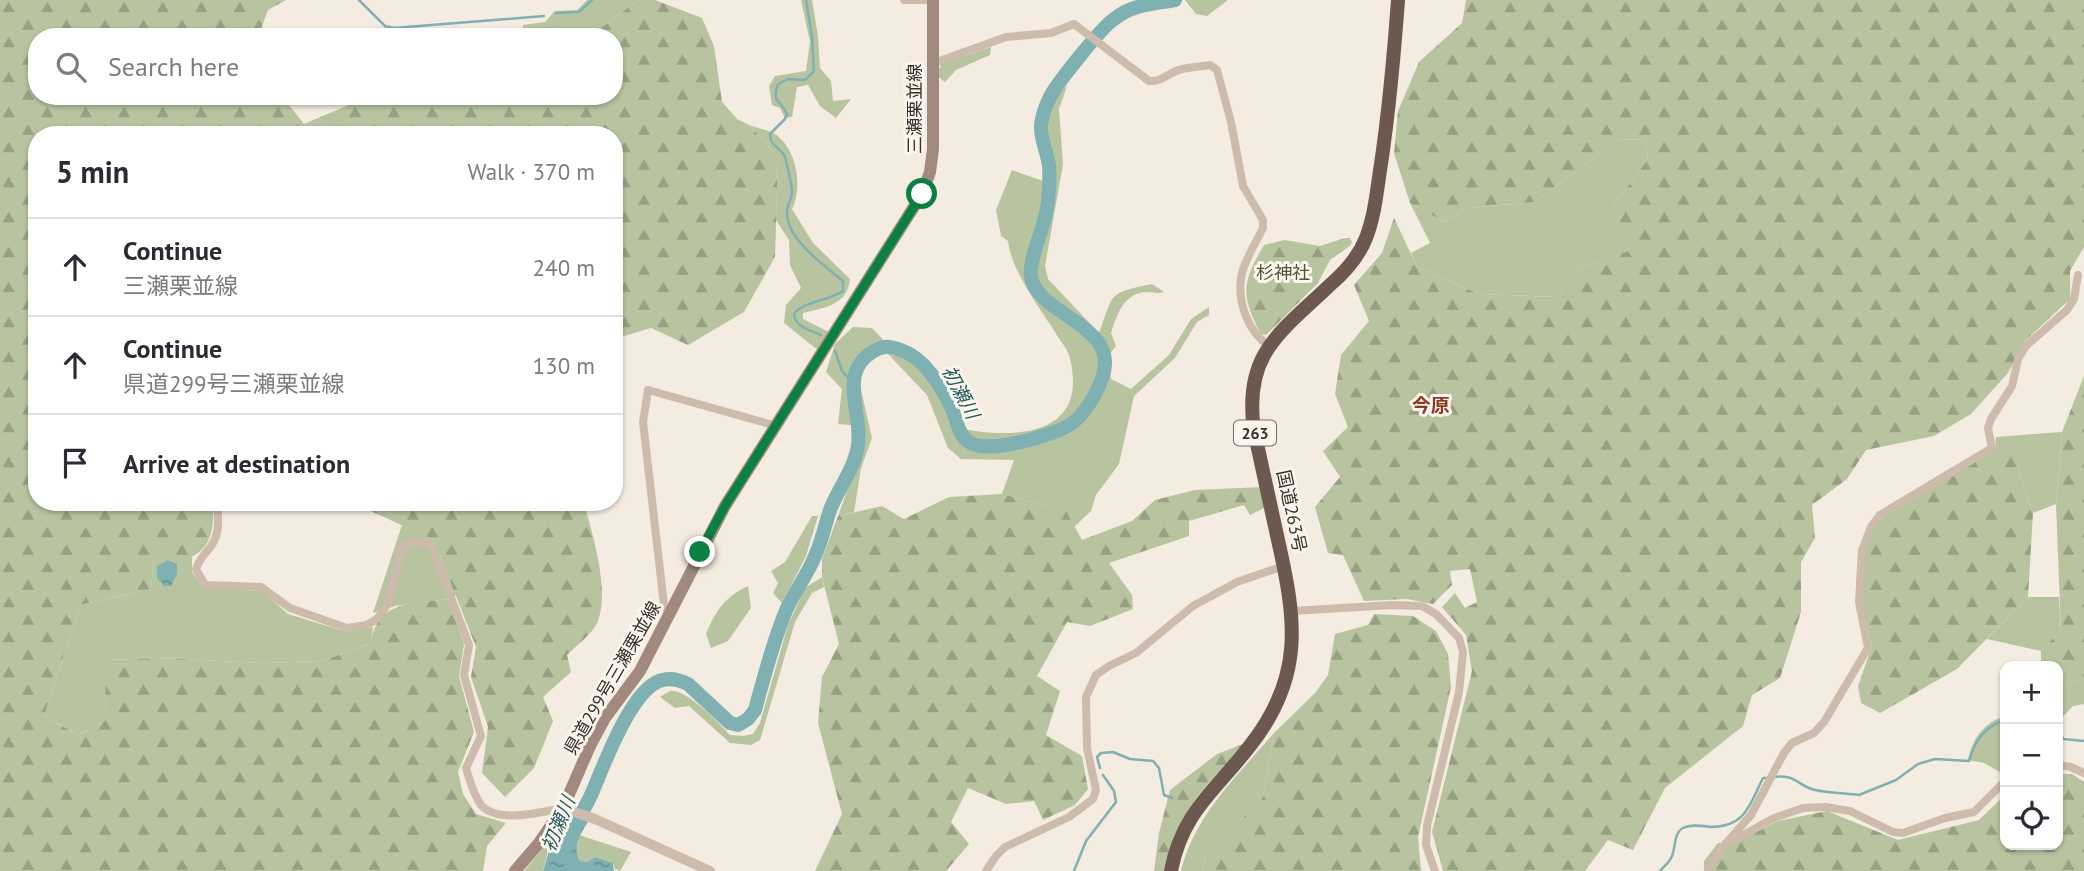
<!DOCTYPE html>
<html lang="en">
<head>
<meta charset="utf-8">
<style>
  body { margin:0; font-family:"PT Sans","Noto Sans JP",sans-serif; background:#f7f7f7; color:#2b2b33 }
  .controls { position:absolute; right:21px; bottom:21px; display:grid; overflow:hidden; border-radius:14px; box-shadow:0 2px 5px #0004 }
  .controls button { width:63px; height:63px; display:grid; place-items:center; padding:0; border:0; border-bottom:2px solid #e1e1e2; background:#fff; color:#2b2b33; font:35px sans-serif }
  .stop { position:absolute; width:21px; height:21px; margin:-16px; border:5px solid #0b8043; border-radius:50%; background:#fff }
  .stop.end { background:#0b8043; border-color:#fff; box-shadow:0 2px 7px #0008 }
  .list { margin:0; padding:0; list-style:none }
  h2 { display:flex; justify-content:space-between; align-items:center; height:91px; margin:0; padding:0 28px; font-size:30px }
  h2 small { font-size:23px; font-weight:400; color:#7c7c81 }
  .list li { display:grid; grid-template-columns:46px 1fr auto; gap:21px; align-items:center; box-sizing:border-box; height:98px; padding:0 28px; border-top:2px solid #e1e1e2 }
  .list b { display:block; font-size:26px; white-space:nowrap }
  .list p { margin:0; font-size:23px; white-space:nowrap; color:#7c7c81 }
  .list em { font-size:23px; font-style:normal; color:#7c7c81 }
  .icon { flex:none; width:38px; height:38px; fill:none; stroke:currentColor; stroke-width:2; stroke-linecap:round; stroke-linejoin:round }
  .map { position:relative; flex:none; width:2084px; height:871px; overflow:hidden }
  .search { position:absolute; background:#fff; box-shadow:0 2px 5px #0004; left:28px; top:28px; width:595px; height:77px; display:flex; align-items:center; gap:18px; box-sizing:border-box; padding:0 24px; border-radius:28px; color:#7c7c81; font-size:26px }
  .panel { position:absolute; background:#fff; box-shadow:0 2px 5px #0004; left:28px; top:126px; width:595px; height:385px; border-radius:28px }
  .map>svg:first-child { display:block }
</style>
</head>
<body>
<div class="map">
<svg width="2084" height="871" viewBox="0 0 2084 871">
  <defs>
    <pattern id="forest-firs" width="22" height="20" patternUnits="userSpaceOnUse" patternTransform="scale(1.75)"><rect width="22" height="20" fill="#b8c4a0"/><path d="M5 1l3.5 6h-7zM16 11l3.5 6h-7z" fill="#97a083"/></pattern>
    <pattern id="water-ripples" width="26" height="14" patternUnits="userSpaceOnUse" patternTransform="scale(1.75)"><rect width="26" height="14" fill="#7fb0b2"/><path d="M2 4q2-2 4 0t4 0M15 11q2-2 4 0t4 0" fill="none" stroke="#699091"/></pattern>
  </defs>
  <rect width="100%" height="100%" fill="#f4ebe1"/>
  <path fill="#b8c4a0" d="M587 0H638L589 37H524L523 25 545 22 555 11 577 10Z
    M801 0H812L818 36 820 68 831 81 833 101 851 99 836 118 820 106 808 85 797 87 792 117 785 118 780 108 772 105 769 86 775 76 806 71 810 42Z
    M1185 0H1228L1207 16 1196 14Z
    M991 47 990 55 956 70 945 82 937 76 941 64Z
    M1067 86 1059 109 1063 164 1045 266 1048 279 1099 333C1115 293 1105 294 1152 284L1164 292C1157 294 1154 292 1147 292 1124 292 1117 315 1111 333L1116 346 1109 355 1111 379 1131 389 1169 355 1191 319 1209 307V315L1197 322 1175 358 1134 396 1119 464 1096 495 1091 511 1074 527 1065 511 1002 494 1014 460 961 459 948 448 927 395 888 354 878 355 865 365 859 381 872 438 861 468 854 512 838 516 865 441 861 426 838 424 842 389 826 372 835 344 853 327 872 328 887 344 930 367 963 429C989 434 1029 437 1052 422 1076 407 1076 380 1069 355 1066 347 1059 339 1055 332 1039 307 1011 270 1008 241L1001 236 996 210 1012 170 1043 181 1052 179 1051 146 1045 121 1054 96Z
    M749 125C757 128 768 130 775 134 797 149 803 187 792 209L813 243 850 279C847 306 825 307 803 313V319L829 332 819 351 784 323 786 305 801 288 790 265 789 240 776 220 778 157Z
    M1645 139 1648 159 1612 208 1642 247 1582 267 1556 297 1479 294 1417 267 1411 253 1430 243 1410 203 1444 222 1468 208 1535 202 1618 140Z
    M2062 432 2056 504 2033 513 2016 461 1995 450 1996 437Z
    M812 516H818L806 556 782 603 773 593 778 583 771 571 785 562Z
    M402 525 434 540 456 595 448 599 395 606 373 613Z
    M192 556V572L204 588 262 591 288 614 347 632 373 627 371 643 322 661 263 663 158 658 107 660 105 721 79 735 44 716 80 605 151 589 154 559Z
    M822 577 824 587 812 593 795 622 760 740 751 745 730 743 689 706 675 708 660 697C661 696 669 692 670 691 686 688 720 724 730 735L743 736 753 734 760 723 788 625 805 588Z
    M748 586 751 608 728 641 711 648 706 634C716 610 725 597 748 586Z
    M2028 597H2059L2061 630 2041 651 1987 639Z
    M2084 676V704L2073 706 2058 722V688L2061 689Z
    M2005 716V775L1984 763 1968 760C1973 738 1983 723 2005 716Z
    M1274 733 1263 797 1207 854 1202 871H1181C1194 816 1238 775 1274 733Z
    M579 835 631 852 620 871 615 869 613 863 595 857 587 862 580 861 576 853Z
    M551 838 543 871H524Z"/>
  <path fill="url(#forest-firs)" d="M0 0H286L268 10 258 37H37V96H282L304 124 370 96H614V37H589L638 0H655L702 18 714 46 722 102 737 119 749 125 778 157 775 257 744 312 688 345 651 328 614 339V135H37V502H213C214 522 214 545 193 556 183 560 165 559 154 559L151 589 80 605 44 716 79 735 105 721 106 660 158 658 263 663 322 661 371 643C377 600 413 604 448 599L464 644 459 676 474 732 458 772 463 794 476 814 506 823 487 846 483 871H0Z
    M1466 0H2084V247L2070 271V299L2025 341 2008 373 1971 414 1934 436 1866 450 1847 479 1812 505 1815 538 1801 562V612L1780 678 1752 695 1743 726 1665 788 1633 850 1608 840 1585 871H1443L1432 832 1472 671 1466 635 1442 607 1455 593 1465 608 1477 602 1470 569 1450 571 1452 585 1433 604 1407 599 1364 601 1343 555 1328 553 1315 507 1340 477 1323 451 1348 427 1335 394 1341 355 1369 321 1354 285 1382 253 1394 218 1417 267 1479 294 1556 297 1582 267 1641 247 1619 231 1612 208 1648 159 1645 139 1618 140 1535 202 1468 208 1444 222 1410 203 1394 153 1398 111 1419 62 1462 23Z
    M1345 238H1350L1352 242 1350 246 1330 260 1318 283 1266 335 1261 334C1240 295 1242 282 1264 245L1285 240 1320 246Z
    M2084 376V676L2061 689 2058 688V666H2041V651L2061 630 2056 504 2062 432Z
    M1994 450 2005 451 2016 461 2033 513 2028 597 1957 669 1880 713 1861 703 1858 686 1872 646 1862 603 1865 550 1873 527 1897 506Z
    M1263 487 1266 507 1250 515 1244 505 1189 521V536L1109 563 1132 595 1133 609 1090 626 1067 622 1037 676 1060 691 1046 735 1082 756 1088 789 1075 805 1043 820 1034 801 1006 804 968 788 951 822 969 844 946 871H815L842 814 818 723 822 677 839 644 822 577V559L838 516 882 506 904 519 949 497 1002 494 1066 511 1082 540 1132 521 1155 500 1195 490Z
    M351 502H584C592 534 611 591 597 623 592 634 576 646 567 655L571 672 543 697 553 721 534 768 505 797 482 773 488 727 471 677 476 647 434 540Z
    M1374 614 1413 616 1436 631 1448 654 1451 687 1418 837 1421 871H1202L1207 854 1263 797 1274 733 1315 693 1328 675 1335 634 1368 625Z
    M1246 743C1207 785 1176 811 1164 871H1154L1159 833 1170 790 1217 754Z
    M2058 774H2072L2084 782V871H1704V861L1718 843 1731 845 1778 821 1827 811 1898 840 1979 820 2005 795V845H2058Z"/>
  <path fill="url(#water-ripples)" d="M168 560 177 564V574L171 586H164L157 578V566Z
    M571 816 588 822C580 834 572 848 580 861L587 862 595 857 613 863 614 871H543L552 841 567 817Z"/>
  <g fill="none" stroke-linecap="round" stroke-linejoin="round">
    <path stroke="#7fb0b2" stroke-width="2.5" d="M359 0 385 26 394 28 544 16
      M806 0 812 37 814 71 805 80 788 79 778 84C771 103 781 100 787 114L785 119 770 134C770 149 785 148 786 161 788 171 792 183 792 193 791 200 786 207 787 215 789 241 825 266 843 281V291C828 301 802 302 794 314 795 328 811 330 821 335
      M1163 0 1164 2
      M556 13 579 12 592 0
      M835 351 842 371 853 383
      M2058 730 2061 732 2063 739 2084 741
      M1100 768 1097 757 1101 753 1113 752 1130 759 1153 761 1159 768 1164 795 1172 798
      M1774 777C1796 774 1798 786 1815 790 1829 793 1845 793 1859 795L1896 780 1918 764 1935 759 1969 761C1975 740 1984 727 2005 720
      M1074 871 1086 841 1116 802 1114 791 1103 775
      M1660 871C1663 867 1669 863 1671 858 1676 850 1673 833 1683 828 1691 824 1702 826 1711 827 1746 827 1750 804 1763 778H1767"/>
    <path stroke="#7fb0b2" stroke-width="14" d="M575 827C580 815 587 804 592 793 604 764 627 703 652 685 663 677 676 678 688 684L730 723 738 725 748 719 755 710C764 677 772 645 785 613 793 593 807 576 815 556 822 541 825 525 830 510 838 489 855 468 858 445 863 412 835 369 878 349 886 345 893 347 901 350 926 359 942 387 953 411 957 422 959 436 969 442 986 455 1053 436 1071 424 1085 414 1098 392 1103 375 1119 325 1036 314 1031 276 1028 259 1047 223 1048 201 1049 190 1050 177 1049 165 1047 152 1040 138 1041 125 1042 116 1046 105 1050 97 1057 83 1102 27 1114 19 1133 4 1153 4 1175 0"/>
    <path stroke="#cdbbac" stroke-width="8" d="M904 0H933
      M931 64 1006 37 1051 33 1074 24 1149 81C1161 82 1166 75 1176 71 1186 67 1199 67 1210 65L1217 70 1231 122 1243 186 1263 220V228C1256 242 1246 258 1242 273 1236 299 1247 331 1269 346
      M217 502C218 515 220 529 214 541 209 552 201 554 196 569L205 585 261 587 290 608 347 628 367 625 377 619 388 604 402 547 416 541 431 545 469 645 464 675 481 736 466 768C470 781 473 794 481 805 497 824 542 812 563 808
      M1292 611 1392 605 1422 606 1436 614 1459 638 1463 652 1459 692 1427 826 1426 845 1435 871
      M670 613 664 605 643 422 648 390 777 426
      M2058 765 2071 767 2084 773
      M1729 843 1774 818 1803 808 1825 807 1850 811 1893 832 1903 833 1945 818 1974 812 2005 781
      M986 871 996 856 1005 847 1069 817 1093 799 1096 790 1087 748 1086 697 1096 675 1109 666 1136 653 1193 606 1237 582 1284 566
      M1708 871 1721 849 1751 815 1784 753 1792 743 1814 733 1824 722 1868 648 1859 602 1862 550 1871 527 1880 515 1895 506 1992 448 1988 428 1991 419 2012 386 2018 359 2026 346 2067 310 2074 299 2078 275"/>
    <path stroke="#cdbbac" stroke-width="10" d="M563 808 595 819 710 871"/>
    <path stroke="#a18a7d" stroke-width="12" d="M515 871 539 843 563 808 590 746 605 718 640 671 725 506 922 194 930 172 933 149V0"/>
    <path stroke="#6c584f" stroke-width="14" d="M1171 871C1182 812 1215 791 1249 747 1305 677 1296 620 1278 540 1270 503 1262 467 1254 430 1243 353 1281 332 1331 284 1346 271 1359 256 1366 238 1375 215 1377 189 1381 164 1389 110 1394 55 1398 0"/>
  </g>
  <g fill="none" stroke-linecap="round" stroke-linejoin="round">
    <path stroke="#0b8043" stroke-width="9" d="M700 552 725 506 922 194"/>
  </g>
  <g text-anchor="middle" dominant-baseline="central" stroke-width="6" stroke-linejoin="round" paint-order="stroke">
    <rect fill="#fbf5ee" stroke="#756b66" stroke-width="2" x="1234" y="420.5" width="42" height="25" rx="5"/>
    <g font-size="16" font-weight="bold" fill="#3b302b">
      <text x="1255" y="433">263</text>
    </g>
    <g font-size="18" fill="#3b302b" stroke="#fbf5ee">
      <text transform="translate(914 109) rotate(-90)">三瀬栗並線</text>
      <text transform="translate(1292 511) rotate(78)">国道263号</text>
      <text transform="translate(612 678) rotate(-60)">県道299号三瀬栗並線</text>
    </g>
    <g font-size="18" fill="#4a5a2e" stroke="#fbf5ee">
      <text x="1283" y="272">杉神社</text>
    </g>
    <g font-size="19" font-style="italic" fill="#1f5a5e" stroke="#fbf5ee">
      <text transform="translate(961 392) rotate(62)">初瀬川</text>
      <text transform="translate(558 824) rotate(-68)">初瀬川</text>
    </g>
    <g font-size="19" font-weight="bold" fill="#8c3b22" stroke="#fbf5ee">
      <text x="1431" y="405">今原</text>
    </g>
  </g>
</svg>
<div class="controls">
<button>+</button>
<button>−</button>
<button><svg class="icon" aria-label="locate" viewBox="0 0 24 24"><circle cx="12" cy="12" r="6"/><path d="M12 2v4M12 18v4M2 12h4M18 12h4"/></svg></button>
</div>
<div class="stop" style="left:922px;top:194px"></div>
<div class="stop end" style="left:700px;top:552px"></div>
<div class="search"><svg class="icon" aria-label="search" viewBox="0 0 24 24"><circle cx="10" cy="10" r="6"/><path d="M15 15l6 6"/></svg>Search here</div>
<section class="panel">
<h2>5 min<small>Walk · 370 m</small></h2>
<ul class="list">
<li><svg class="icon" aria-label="ahead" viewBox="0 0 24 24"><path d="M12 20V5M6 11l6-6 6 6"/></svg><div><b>Continue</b><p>三瀬栗並線</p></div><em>240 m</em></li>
<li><svg class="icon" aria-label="ahead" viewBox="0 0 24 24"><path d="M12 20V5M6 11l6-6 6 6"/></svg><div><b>Continue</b><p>県道299号三瀬栗並線</p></div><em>130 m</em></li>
<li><svg class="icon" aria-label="arrive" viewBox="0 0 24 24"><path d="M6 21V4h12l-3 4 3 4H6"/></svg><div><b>Arrive at destination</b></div></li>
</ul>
</section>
</div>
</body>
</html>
